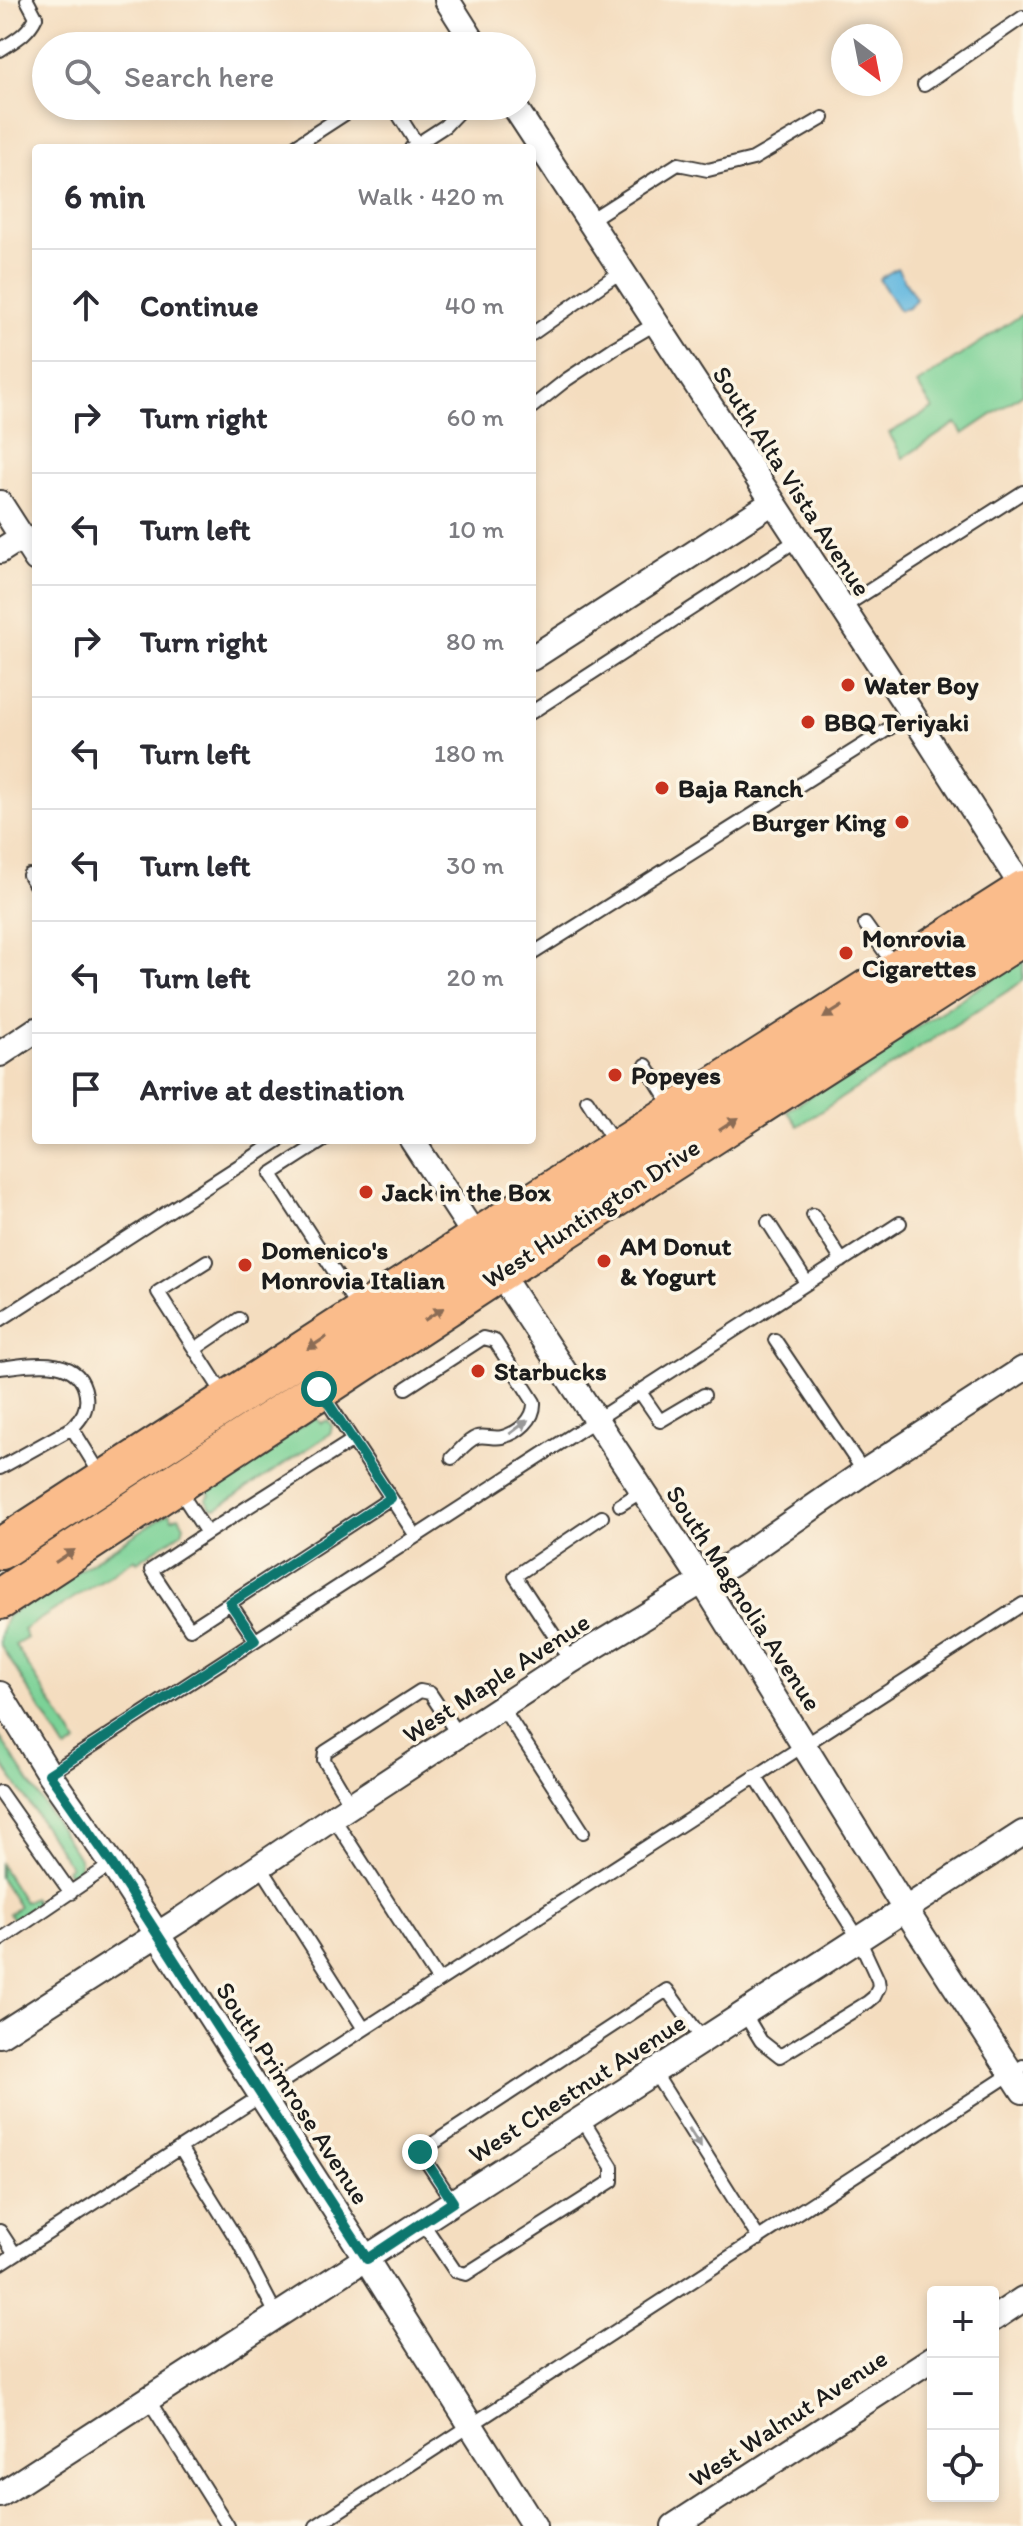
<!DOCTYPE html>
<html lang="en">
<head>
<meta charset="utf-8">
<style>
  body { margin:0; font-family:Itim,sans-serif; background:#f7f7f7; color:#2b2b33 }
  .controls { position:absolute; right:24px; bottom:24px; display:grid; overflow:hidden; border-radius:8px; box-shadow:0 4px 12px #0003 }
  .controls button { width:72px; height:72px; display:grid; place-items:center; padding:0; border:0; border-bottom:2px solid #e1e1e2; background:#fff; color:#2b2b33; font:40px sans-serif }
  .compass { position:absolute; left:831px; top:24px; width:72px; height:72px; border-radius:50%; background:#fff; box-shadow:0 4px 12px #0003; rotate:148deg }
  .stop { position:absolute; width:24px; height:24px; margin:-18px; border:6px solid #0f766e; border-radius:50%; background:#fff }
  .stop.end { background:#0f766e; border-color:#fff; box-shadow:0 2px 8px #0008 }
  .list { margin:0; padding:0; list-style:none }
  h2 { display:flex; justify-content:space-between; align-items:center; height:104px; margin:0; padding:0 32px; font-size:34px }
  h2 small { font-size:26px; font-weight:400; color:#7c7c81 }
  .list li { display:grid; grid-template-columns:52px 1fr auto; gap:24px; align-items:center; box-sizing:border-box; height:112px; padding:0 32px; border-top:2px solid #e1e1e2 }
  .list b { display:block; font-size:30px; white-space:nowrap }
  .list em { font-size:26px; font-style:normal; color:#7c7c81 }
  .icon { flex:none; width:44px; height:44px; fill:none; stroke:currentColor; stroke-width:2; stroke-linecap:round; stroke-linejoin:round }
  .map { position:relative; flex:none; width:1023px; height:2526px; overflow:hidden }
  .search { position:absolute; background:#fff; box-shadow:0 4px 12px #0003; left:32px; top:32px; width:504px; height:88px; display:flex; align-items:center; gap:20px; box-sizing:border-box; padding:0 28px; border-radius:44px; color:#7c7c81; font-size:30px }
  .panel { position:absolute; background:#fff; box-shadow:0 4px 12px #0003; left:32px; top:144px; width:504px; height:1000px; border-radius:8px }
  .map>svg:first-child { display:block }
</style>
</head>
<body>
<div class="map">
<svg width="1023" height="2526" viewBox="0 0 1023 2526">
  <rect width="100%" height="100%" fill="#fcf5e5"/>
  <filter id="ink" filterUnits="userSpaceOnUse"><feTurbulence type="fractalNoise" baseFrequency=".0125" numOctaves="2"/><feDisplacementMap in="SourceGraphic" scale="16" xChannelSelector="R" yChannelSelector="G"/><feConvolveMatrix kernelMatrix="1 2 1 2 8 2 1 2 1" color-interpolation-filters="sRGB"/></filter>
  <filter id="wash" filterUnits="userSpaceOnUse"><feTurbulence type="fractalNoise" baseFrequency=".006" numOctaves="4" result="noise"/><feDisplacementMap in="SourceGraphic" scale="32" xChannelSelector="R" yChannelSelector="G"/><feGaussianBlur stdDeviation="1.8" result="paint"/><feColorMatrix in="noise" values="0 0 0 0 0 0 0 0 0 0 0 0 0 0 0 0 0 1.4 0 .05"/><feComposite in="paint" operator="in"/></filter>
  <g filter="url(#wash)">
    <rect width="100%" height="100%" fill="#f4ddbf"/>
    <path fill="#7bd297" stroke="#4c775a" stroke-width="2" d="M1023 314V394L963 434 956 423 903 458 889 433 933 409 917 384Z
      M1023 959V981L798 1126 787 1111Z
      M315 1417 321 1423 328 1420 332 1426 330 1434 217 1508H211L206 1499 210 1495 206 1488Z
      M169 1513 172 1519 179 1516 184 1525 182 1532 137 1562 135 1559 23 1630 27 1638 15 1645 77 1743 66 1750 0 1644V1635L7 1616Z
      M0 1737 80 1860 78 1873 71 1878 66 1869 70 1866 0 1760Z
      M0 1864 24 1902 33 1897 37 1904 13 1920 9 1914 19 1907 0 1877Z"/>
    <path fill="#62b7df" stroke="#3f6a7e" stroke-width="2" d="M897 268 916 299 909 308 899 310 879 279Z"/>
  </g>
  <g filter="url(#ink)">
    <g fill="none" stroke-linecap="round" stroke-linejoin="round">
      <g stroke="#3c3934" stroke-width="16">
        <path id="lane" d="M0 50C15 40 28 34 36 17L27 0
          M924 85 1023 17
          M393 106 417 144
          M297 148V145L357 106
          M411 148 445 126 464 106
          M590 220 678 164 708 170 753 159 823 118
          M532 334 623 270
          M532 407 566 380 614 348 655 324
          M842 608 1023 492
          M532 712 797 540
          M29 875 36 886
          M865 924 894 965
          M532 954 912 714
          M646 1065 674 1110
          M587 1100 615 1144
          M324 1140 271 1174 360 1311
          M813 1215 842 1261
          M768 1222 807 1283
          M207 1261 158 1292 226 1398
          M0 1320 279 1140
          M775 1340 864 1472
          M195 1349 239 1319
          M0 1368C28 1365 80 1353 86 1395 88 1409 82 1418 72 1428L0 1468
          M406 1388 483 1338 495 1341 534 1402C535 1419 519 1433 502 1437 494 1439 485 1435 477 1437 466 1441 460 1451 452 1458
          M321 1392 416 1536
          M640 1392 660 1421 704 1395
          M72 1428 101 1475
          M177 1487 207 1533 151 1570 190 1629 230 1603 255 1640
          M620 1505 642 1491
          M207 1533 353 1440
          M230 1603 391 1498
          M571 1661 515 1576 602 1517
          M502 1707 583 1832
          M49 1774 900 1223
          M0 1792 71 1893
          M351 1805 324 1760 325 1752 420 1691 430 1693 458 1735
          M333 1817 438 1980
          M261 1867 364 2029
          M0 1940 112 1864
          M744 2013 761 2041 780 2056 868 2002 874 1997 879 1987 878 1980 859 1939 755 1776
          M654 2072 759 2239
          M180 2148 239 2243 277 2316
          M453 2202 420 2152 667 1990 703 2040
          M422 2222 455 2271 466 2274 612 2181V2167L582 2119
          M0 2231 15 2254
          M0 2264 1023 1604
          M148 2399 228 2526
          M316 2526 1023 2066"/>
      </g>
      <g stroke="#3c3934" stroke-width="28">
        <path id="street" d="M447 0 476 46
          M514 106 912 714 1023 888
          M0 503 36 559
          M0 551 22 537
          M532 658 773 502
          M0 1054 36 1030
          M412 1140 702 1581 905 1909 1023 2091
          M0 1694 49 1774 112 1864 353 2238 534 2526
          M0 2035 183 1918 333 1817 571 1661 731 1564 864 1472 1023 1369
          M993 2319 1023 2299
          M0 2495 1023 1833
          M674 2526 933 2358"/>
      </g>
      <g stroke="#3c3934" stroke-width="44">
        <path id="primary" d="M0 1549 477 1239 1023 891
          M0 1599 498 1272 1023 935"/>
      </g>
      <use href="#lane" stroke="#fff" stroke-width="12"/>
      <use href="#street" stroke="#fff" stroke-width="24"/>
      <use href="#primary" stroke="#fabc8b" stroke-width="40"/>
    </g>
    <defs><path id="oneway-solid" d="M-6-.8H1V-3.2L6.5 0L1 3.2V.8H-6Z" transform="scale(2)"/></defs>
    <g fill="#8b6c54">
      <use href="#oneway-solid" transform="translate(833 1012) rotate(148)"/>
      <use href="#oneway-solid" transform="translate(729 1124) rotate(-33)"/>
      <use href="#oneway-solid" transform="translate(434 1314) rotate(-33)"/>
      <use href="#oneway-solid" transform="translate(317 1343) rotate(147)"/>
      <use href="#oneway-solid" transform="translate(65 1556) rotate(-33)"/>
    </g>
    <g fill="#999">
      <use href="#oneway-solid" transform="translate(519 1427) rotate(-37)"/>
      <use href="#oneway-solid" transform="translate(695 2138) rotate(58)"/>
    </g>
  </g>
  <g fill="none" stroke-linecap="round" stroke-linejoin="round" filter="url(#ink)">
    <path stroke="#0f766e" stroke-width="10" d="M319 1389 391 1498 230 1603 255 1640 49 1774 112 1864 367 2259 453 2202 420 2152"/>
  </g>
  <g fill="#c8321e" stroke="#fcf5e5" stroke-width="3">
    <circle cx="848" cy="685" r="8"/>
    <circle cx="808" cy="722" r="8"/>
    <circle cx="662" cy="788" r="8"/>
    <circle cx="902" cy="822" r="8"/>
    <circle cx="846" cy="953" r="8"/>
    <circle cx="615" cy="1075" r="8"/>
    <circle cx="366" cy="1192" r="8"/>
    <circle cx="604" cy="1261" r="8"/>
    <circle cx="245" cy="1265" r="8"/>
    <circle cx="478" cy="1371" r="8"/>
  </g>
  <g text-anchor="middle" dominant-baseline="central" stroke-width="7" stroke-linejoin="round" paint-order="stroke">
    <g font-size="26" fill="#1c1c1c" stroke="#fcf5e5">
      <text transform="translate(792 481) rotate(57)">South Alta Vista Avenue</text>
      <text transform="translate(591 1213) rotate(-33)">West Huntington Drive</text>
      <text transform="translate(744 1598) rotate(57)">South Magnolia Avenue</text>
      <text transform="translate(496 1678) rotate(-33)">West Maple Avenue</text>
      <text transform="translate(577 2088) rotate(-33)">West Chestnut Avenue</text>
      <text transform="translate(293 2093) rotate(57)">South Primrose Avenue</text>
      <text transform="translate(788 2418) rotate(-33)">West Walnut Avenue</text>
    </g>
    <g font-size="26" font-weight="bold" fill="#1c1c1c" stroke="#fcf5e5" text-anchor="start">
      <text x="864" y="685">Water Boy</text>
      <text x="824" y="722">BBQ Teriyaki</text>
      <text x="678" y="788">Baja Ranch</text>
      <text x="886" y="822" text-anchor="end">Burger King</text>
      <text x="862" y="938">Monrovia<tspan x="862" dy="30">Cigarettes</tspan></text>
      <text x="631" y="1075">Popeyes</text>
      <text x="382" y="1192">Jack in the Box</text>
      <text x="620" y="1246">AM Donut<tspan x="620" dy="30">&amp; Yogurt</tspan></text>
      <text x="261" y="1250">Domenico's<tspan x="261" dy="30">Monrovia Italian</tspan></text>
      <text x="494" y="1371">Starbucks</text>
    </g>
  </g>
</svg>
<div class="controls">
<button>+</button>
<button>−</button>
<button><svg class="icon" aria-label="locate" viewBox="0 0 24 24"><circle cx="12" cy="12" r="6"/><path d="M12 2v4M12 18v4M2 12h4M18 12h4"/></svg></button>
</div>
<svg class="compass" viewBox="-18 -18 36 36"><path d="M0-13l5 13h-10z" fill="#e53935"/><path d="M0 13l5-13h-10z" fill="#7c7c81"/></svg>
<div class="stop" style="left:319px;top:1389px"></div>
<div class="stop end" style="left:420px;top:2152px"></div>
<div class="search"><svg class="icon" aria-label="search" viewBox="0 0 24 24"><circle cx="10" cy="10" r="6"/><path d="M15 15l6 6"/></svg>Search here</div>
<section class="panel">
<h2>6 min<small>Walk · 420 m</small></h2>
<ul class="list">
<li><svg class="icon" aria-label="ahead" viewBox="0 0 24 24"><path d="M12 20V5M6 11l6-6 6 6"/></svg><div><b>Continue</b></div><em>40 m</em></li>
<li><svg class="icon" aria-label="right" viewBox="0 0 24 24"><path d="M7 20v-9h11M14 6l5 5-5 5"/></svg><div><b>Turn right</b></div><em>60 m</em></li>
<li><svg class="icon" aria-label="left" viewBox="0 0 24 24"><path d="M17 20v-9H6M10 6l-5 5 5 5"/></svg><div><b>Turn left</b></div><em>10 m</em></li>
<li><svg class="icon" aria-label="right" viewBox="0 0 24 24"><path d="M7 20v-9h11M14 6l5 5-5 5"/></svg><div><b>Turn right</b></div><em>80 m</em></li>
<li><svg class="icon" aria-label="left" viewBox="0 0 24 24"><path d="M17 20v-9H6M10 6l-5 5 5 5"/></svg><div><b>Turn left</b></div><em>180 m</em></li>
<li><svg class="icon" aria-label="left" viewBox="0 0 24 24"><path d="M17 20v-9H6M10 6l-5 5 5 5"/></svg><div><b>Turn left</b></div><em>30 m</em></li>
<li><svg class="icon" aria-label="left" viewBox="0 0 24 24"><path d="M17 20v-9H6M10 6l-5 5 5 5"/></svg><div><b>Turn left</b></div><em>20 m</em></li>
<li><svg class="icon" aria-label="arrive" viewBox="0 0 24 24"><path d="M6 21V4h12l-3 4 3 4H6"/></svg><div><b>Arrive at destination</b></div></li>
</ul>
</section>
</div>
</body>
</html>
